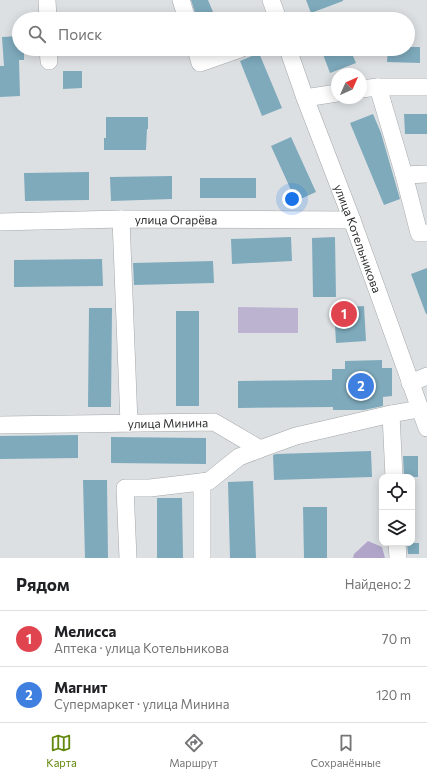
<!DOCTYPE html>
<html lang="ru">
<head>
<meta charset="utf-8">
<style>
  body { margin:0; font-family:Commissioner,sans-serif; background:#f2f2f2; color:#202124 }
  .controls { position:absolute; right:12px; bottom:12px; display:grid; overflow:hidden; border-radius:8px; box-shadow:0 2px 10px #0003 }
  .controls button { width:36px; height:36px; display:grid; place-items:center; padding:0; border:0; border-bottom:1px solid #e0e0e0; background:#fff; color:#202124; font:20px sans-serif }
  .compass { position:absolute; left:331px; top:68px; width:36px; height:36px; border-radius:50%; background:#fff; box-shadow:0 2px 10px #0003; rotate:45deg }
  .you { position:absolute; left:292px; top:199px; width:14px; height:14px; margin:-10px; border:3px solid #fff; border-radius:50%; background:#1a73e8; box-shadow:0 0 0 6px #1a73e833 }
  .badge { display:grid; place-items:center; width:26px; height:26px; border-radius:50%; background:#62870a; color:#fff; font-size:13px; font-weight:700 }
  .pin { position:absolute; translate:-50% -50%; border:2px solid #fff; box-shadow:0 1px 4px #0006 }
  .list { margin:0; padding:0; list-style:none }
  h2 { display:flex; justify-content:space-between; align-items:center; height:52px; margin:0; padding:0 16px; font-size:17px }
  h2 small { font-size:13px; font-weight:400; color:#757577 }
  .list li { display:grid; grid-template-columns:26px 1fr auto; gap:12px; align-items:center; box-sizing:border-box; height:56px; padding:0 16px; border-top:1px solid #e0e0e0 }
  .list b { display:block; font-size:15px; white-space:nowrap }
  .list p { margin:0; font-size:13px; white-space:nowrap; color:#757577 }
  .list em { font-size:13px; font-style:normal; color:#757577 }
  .icon { flex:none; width:22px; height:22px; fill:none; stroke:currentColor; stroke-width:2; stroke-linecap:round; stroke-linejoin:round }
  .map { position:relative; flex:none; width:427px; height:558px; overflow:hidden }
  .search { position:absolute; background:#fff; box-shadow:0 2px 10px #0003; left:12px; right:12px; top:12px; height:44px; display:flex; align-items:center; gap:10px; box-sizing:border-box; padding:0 14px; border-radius:22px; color:#757577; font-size:15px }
  .sheet { height:164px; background:#fff }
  nav { display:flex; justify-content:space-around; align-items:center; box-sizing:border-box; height:56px; border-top:1px solid #e0e0e0; background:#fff; font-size:11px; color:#757577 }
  nav a { display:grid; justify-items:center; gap:2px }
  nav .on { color:#62870a }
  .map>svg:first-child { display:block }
</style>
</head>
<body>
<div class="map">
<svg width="427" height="558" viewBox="0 0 427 558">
  <rect width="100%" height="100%" fill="#dde0e3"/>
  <path fill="#bcb3d1" d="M238 307 298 308V333H238Z"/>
  <path fill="#b1a6ca" d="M368 541 382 547 385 558H353L354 554Z"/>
  <path fill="#7eaabc" d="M191 0H208L216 19H197Z
    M306 0H343V1L311 13Z
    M19 36V49H24V60H19L20 96 0 97V66H4L2 37Z
    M408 47H420V63L387 62 388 49H408Z
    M321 49H350L356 63 330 73Z
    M259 53 282 108 262 116 240 61Z
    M63 71H82V88L63 89Z
    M373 114 381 133 400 199 384 205 350 123Z
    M404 114H427V134H405Z
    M106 117H148V129H147L146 150H104V138H106Z
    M291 137 316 192 296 201 271 146Z
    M89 172V200L25 201 24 173Z
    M172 176V199L111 201 110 177Z
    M200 178H256V198H200Z
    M291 237 292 261 232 264 231 239Z
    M335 237 336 297H313L312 238Z
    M102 259 103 286 14 287V260Z
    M213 261 214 283 134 285 133 263Z
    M427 268V314H426L411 274Z
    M364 306 366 341 336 343 334 308Z
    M89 308H112L111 407H88Z
    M176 311H199V406H176Z
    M382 360V368H392V396L383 397V406L364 410H333V407L238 408V381L332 380V369H345V361Z
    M78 435V458L0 459V436Z
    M111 437 206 438V464L111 463Z
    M371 451 372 477 274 480 273 455 276 454Z
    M403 456H418V477H404Z
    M83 480H107L108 558H85Z
    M253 481 256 558H230L228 482Z
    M157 498H182L183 558H157Z
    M303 507H327V558H304Z
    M407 543H419V554H408Z"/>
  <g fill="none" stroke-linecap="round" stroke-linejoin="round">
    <g stroke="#a4a7a9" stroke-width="18">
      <g id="minor">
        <path d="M47 0 48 19"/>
        <path d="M181 0 187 19"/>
        <path d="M271 0 278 19"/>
        <path d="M48 49 49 61"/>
        <path d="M196 49 200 63 240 49"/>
        <path id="s1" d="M288 49 305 98 352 220 427 428"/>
        <path d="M378 87 404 175 419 233H427"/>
        <path d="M361 89 378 87H427"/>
        <path d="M305 98 337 93"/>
        <path d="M404 175 427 174"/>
        <path d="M121 219 129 423"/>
        <path id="s2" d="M0 222 121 219 352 220"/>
        <path d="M410 383 427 376"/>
        <path d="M391 414 394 477"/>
        <path id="s3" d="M0 425 214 422 260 449 296 436 391 414 419 409"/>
        <path d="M397 543 398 558"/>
        <path d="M128 558 125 488H150L209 481 239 457 260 449"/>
        <path d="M202 558V482"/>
      </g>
    </g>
    <use href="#minor" stroke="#fff" stroke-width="17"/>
  </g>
  <g text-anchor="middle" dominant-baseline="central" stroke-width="3" stroke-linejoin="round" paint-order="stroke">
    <g font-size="12" fill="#2d2e2f" stroke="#dde0e3">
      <text stroke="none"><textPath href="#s2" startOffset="176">улица Огарёва</textPath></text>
      <text stroke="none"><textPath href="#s1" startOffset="202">улица Котельникова</textPath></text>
      <text stroke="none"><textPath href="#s3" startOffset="168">улица Минина</textPath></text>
    </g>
  </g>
</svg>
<div class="controls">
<button><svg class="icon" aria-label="locate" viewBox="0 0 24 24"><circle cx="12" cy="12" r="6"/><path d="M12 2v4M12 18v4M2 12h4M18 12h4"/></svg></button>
<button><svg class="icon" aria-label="layers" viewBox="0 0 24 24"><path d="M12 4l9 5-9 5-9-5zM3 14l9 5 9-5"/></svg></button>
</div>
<svg class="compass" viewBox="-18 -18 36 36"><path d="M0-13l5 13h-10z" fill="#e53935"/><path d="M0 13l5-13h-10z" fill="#757577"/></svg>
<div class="you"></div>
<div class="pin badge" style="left:344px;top:314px;background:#e0444e">1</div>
<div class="pin badge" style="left:361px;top:386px;background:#3f7fe0">2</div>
<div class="search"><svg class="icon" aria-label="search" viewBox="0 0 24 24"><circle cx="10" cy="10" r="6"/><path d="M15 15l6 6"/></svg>Поиск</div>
</div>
<section class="sheet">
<h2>Рядом<small>Найдено: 2</small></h2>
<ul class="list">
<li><span class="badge" style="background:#e0444e">1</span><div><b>Мелисса</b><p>Аптека · улица Котельникова</p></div><em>70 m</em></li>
<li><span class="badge" style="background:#3f7fe0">2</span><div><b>Магнит</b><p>Супермаркет · улица Минина</p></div><em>120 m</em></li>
</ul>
</section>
<nav>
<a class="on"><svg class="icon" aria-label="map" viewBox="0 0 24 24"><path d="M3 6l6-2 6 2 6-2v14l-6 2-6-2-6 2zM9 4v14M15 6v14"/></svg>Карта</a>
<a><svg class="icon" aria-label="directions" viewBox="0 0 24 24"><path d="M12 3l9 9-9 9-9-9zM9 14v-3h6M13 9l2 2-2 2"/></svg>Маршрут</a>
<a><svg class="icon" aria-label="saved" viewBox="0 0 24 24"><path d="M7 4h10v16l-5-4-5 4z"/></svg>Сохранённые</a>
</nav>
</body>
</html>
